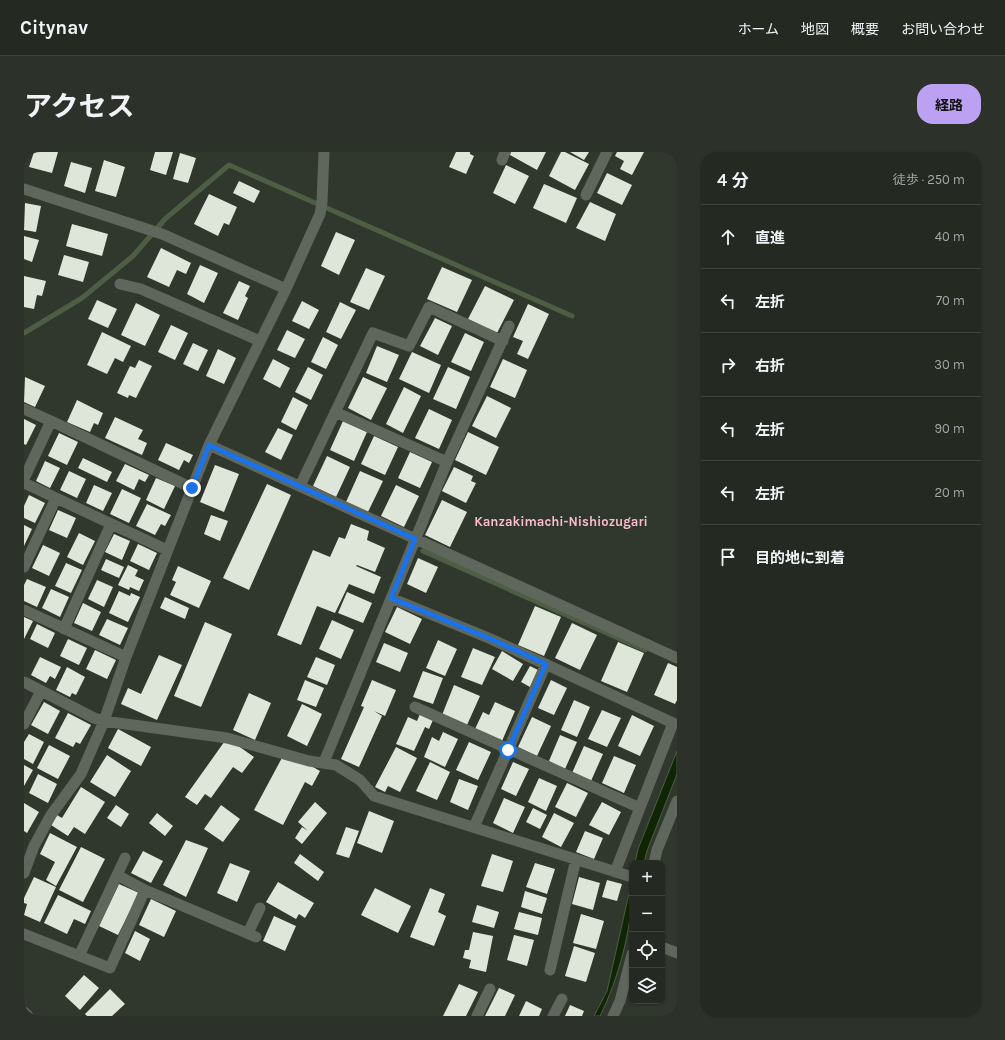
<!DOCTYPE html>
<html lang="ja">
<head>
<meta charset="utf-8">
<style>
  body { margin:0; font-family:Karla,"Noto Sans JP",sans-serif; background:#2c312a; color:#f1f3f6 }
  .controls { position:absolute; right:12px; bottom:12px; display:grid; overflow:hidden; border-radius:8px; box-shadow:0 1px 3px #0004 }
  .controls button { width:36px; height:36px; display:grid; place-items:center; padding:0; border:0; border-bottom:1px solid #414540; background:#242922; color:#f1f3f6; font:20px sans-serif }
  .stop { position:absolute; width:12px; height:12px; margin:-9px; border:3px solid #1a73e8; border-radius:50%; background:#fff }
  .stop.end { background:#1a73e8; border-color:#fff; box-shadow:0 1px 4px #0008 }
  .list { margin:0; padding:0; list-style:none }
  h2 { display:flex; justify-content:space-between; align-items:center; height:52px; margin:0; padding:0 16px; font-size:17px }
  h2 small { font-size:13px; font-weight:400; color:#a3a6a5 }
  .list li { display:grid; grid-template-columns:26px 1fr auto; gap:12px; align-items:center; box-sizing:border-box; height:64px; padding:0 16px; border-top:1px solid #414540 }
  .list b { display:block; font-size:15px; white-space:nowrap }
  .list em { font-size:13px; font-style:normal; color:#a3a6a5 }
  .icon { flex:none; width:22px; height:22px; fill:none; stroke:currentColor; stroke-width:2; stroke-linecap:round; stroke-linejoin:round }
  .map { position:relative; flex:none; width:653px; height:864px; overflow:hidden; border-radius:16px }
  header { display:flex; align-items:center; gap:24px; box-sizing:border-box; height:56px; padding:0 20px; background:#242922; border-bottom:1px solid #414540 }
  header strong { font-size:19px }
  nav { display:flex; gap:22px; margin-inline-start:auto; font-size:14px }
  .intro { display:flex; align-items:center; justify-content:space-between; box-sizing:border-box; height:96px; padding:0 24px }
  h1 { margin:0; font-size:28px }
  .button { padding:10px 18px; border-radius:16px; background:#bca0f2; color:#111; font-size:14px; font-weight:700 }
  main { display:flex; gap:24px; padding:0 24px }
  aside { flex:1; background:#242922; border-radius:16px; box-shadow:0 1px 3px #0004 }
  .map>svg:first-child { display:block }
</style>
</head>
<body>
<header>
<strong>Citynav</strong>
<nav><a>ホーム</a><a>地図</a><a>概要</a><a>お問い合わせ</a></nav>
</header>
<div class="intro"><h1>アクセス</h1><a class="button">経路</a></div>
<main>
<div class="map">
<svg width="653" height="864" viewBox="0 0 653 864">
  <rect width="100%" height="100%" fill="#30372d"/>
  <path fill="#0f2504" stroke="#4e5e45" d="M653 599V622L623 699 620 711H611L614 697Z
    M606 737H608C608 777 594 828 576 864H570L583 839Z"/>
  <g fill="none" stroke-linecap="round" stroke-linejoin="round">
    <path stroke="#4e5e45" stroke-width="5" d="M0 181 58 146 109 104 141 67 205 13 548 164
      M399 399 621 498"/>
  </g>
  <path fill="#dee6da" d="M10 0H34L28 21 5 15Z
    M131 0H149L142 23 126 18Z
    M432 0H446V2L450 4 442 22 425 15Z
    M487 0H522L513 18 486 3Z
    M537 0H541L565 12 551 38 525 24Z
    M546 0H565L560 8Z
    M593 0H620L608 23 596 17 600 9 591 4Z
    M156 1 172 6 164 31 149 27Z
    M80 8 101 15 92 45 71 39Z
    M47 10 68 16 61 41 40 34Z
    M482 13 505 24 491 52 469 41Z
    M583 21 608 33 598 53 573 41Z
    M215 29 236 39 230 51 209 41Z
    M520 32 553 46 542 71 509 56Z
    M185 42 213 55 205 73 200 71 194 84 170 72Z
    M566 50 592 62 581 89 552 76Z
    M1 51 17 54 12 80 0 78Z
    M48 72 84 82 78 104 42 94Z
    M312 80 331 88 315 123 297 114Z
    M0 84 15 88 8 110 0 107Z
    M137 96 167 111 162 122 153 118 145 135 123 125Z
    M40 103 65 110 59 130 34 123Z
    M176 113 194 121 180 151 163 142Z
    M418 115 448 128 433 160 403 147Z
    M342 116 361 124 345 158 326 150Z
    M0 124 22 129 18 144 13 143 10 157 0 155Z
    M215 129 226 134 221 144 224 146 214 168 199 161Z
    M461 134 490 148 473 181 444 167Z
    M73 148 93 157 84 176 64 167Z
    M278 149 295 158 285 177 268 169Z
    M316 150 332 158 317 187 302 180Z
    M112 151 136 163 121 194 97 183Z
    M504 152 525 162 504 207 493 202 499 189 489 185Z
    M411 166 428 174 414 203 396 194Z
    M147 173 164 181 151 208 134 200Z
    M263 178 281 187 271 206 253 198Z
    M78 180 107 194 99 210 91 206 83 222 63 213Z
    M441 181 460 190 447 219 427 210Z
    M299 185 314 193 302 217 287 210Z
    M169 191 184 198 174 219 159 212Z
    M353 194 375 203 363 230 342 221Z
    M194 197 212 206 200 232 182 224Z
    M388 200 417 213 405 241 375 227Z
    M249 207 266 216 256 236 239 227Z
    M479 207 503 218 491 246 466 235Z
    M115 208 128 214 112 246 105 243 104 246 93 241 106 214 111 216Z
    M284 215 299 223 287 248 271 240Z
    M424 215 446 225 432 257 409 247Z
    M1 225 21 234 11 255 0 250Z
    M339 225 363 236 347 268 324 256Z
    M380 235 397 244 379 281 362 272Z
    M463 244 487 256 472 286 448 274Z
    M269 245 284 253 272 278 257 270Z
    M53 248 79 261 74 273 70 271 66 280 43 270Z
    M405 257 428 268 415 297 391 286Z
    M91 265 119 278 114 287 123 291 118 303 81 286Z
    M0 267 12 273 2 293 0 292Z
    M319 269 343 280 330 309 306 298Z
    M254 276 269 283 257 308 241 300Z
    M444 280 475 295 462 323 431 308Z
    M35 281 54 290 43 313 24 304Z
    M350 284 374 295 361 323 337 312Z
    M142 291 169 303 165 311 160 308 155 318 134 308Z
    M386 300 408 310 396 336 374 326Z
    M303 304 326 315 312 345 289 334Z
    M59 306 88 320 83 330 54 316Z
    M21 309 36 316 26 336 12 329Z
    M101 312 125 323 121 330 115 327 110 338 92 329Z
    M191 313 215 322 200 360 176 350Z
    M430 315 449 324 447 329 452 331 442 351 418 339Z
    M45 319 62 327 53 346 36 338Z
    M336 319 359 329 344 360 322 350Z
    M132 326 151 334 140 357 122 348Z
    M243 332 267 343 225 438 199 426Z
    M70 333 88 341 79 359 62 351Z
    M372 333 395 344 380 375 357 364Z
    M98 337 117 346 105 371 86 362Z
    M5 343 21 351 11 371 0 366V354Z
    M418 348 443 360 426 395 401 383Z
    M123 352 147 363 141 374 137 372 131 383 112 374Z
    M34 358 52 366 43 386 25 378Z
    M187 363 204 369 196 389 180 382Z
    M327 372 345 379 343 388 361 396 351 420 333 413 332 414 357 425 350 442 325 432 311 461 293 454 277 493 253 483 289 398 306 405 315 385 321 387Z
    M0 373 8 377 0 394Z
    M55 381 71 389 59 413 43 405Z
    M90 382 106 389 98 408 81 400Z
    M114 392 133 401 125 418 106 409Z
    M19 393 36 401 25 424 8 416Z
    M394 406 414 415 402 441 383 432Z
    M82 407 100 415 95 426 77 418Z
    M42 411 58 418 47 441 31 434Z
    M104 413 114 418 111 424 120 428 115 439 106 435 105 438 94 433Z
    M154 414 187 429 175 456 146 443 152 430 148 428Z
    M3 427 22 435 13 455 0 449V433Z
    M73 428 89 435 80 455 64 447Z
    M27 437 45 445 36 465 18 456Z
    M95 439 106 444 107 441 116 445 104 470 85 461Z
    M323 440 348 451 339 471 314 461Z
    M141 445 165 456 161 467 136 456Z
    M59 451 77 460 68 479 50 471Z
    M511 454 537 465 520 504 494 493Z
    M373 455 398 467 386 492 361 480Z
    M0 465 9 469 0 487Z
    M83 467 104 476 96 493 75 483Z
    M308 468 330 478 317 507 295 497Z
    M181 470 208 482 177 555 150 544Z
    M548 471 573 483 556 518 531 506Z
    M13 472 31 481 24 496 6 487Z
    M44 487 63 496 55 513 36 504Z
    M414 488 433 497 421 524 402 516Z
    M594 490 620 501 603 540 577 529Z
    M360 491 384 501 376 520 352 510Z
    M449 496 471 505 458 533 437 525Z
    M71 498 92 508 83 527 62 517Z
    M478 499 499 512 489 529 468 517Z
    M135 503 158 513 133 568 97 552 104 536 117 542Z
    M16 505 37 515 31 527 26 524 22 531 7 523Z
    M292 505 311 513 303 533 283 525Z
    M644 511 653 515V548L651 552 630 543Z
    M506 514 514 518 506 535 497 530Z
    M43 515 61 525 52 543 48 541 46 545 32 538Z
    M399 519 419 526 409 552 389 545Z
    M281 528 300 536 292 555 273 548Z
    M348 528 372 538 361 564 350 559 358 564 335 615 317 607 340 555 337 554Z
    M527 528 543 536 530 563 514 556Z
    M430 533 456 544 443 573 418 563Z
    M225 541 247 551 231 588 209 578Z
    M550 548 566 555 553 585 537 578Z
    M20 550 36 559 24 582 7 573Z
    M471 550 491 559 478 589 451 577 459 560 465 563Z
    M278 552 298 562 283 594 263 584Z
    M578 558 597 566 583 595 564 587Z
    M44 561 67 573 56 592 52 590 49 595 31 586Z
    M396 562 409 568 405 577 401 575 390 599 372 592 384 565 393 569Z
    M608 563 630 574 616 604 594 594Z
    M508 565 527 574 513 604 494 595Z
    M94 577 127 595 117 614 84 596Z
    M419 580 434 587 421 615 400 605 408 585 415 589Z
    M5 582 20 590 9 612 0 607V590Z
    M536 583 553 590 541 617 525 609Z
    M203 586 230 605 218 621 209 615 187 646 181 642 173 653 161 645Z
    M445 590 467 600 454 628 432 618Z
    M25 593 46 604 34 627 13 616Z
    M560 594 579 602 567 629 548 621Z
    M372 595 393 606 376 640 364 634 361 640 351 635Z
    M260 602 291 612 289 615 296 619 288 634 281 630 259 673 230 658Z
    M83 603 107 619 91 645 66 630Z
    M590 604 612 613 600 641 578 631Z
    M406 610 426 620 413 648 392 639Z
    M489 610 505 617 492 644 477 637Z
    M0 613 9 618 0 634Z
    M14 622 33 632 24 651 5 641Z
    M515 626 533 634 522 659 504 650Z
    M435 627 454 634 444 658 426 650Z
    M543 631 564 641 552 665 531 655Z
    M57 635 81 650 61 682 50 675 44 684 27 673 33 663 38 666Z
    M480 646 501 655 489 681 469 671Z
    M291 650 303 661 278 692 271 686 278 675 284 679 274 670Z
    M578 650 597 660 585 683 565 673Z
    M0 651 15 660 3 681 0 679Z
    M92 653 105 662 97 675 83 666Z
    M197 653 216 667 199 690 180 677Z
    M509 656 523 663 516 677 502 670Z
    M345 659 370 669 358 701 333 691Z
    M133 661 149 674 141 684 125 671Z
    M530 661 550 671 537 695 518 685Z
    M322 675 335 679 325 706 312 702Z
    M561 679 579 686 570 707 552 700Z
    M26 681 53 695 32 734 22 728 31 710 16 702Z
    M162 688 184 696 162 745 139 733Z
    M57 695 81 707 59 750 35 738Z
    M119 699 139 709 127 731 107 721Z
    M276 702 300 720 294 729 270 711Z
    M468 702 489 709 479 740 457 734Z
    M206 711 226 719 213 750 193 741Z
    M511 711 531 717 523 742 502 735Z
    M10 725 32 735 16 770 0 763 3 752 0 751V746Z
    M555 725 576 731 569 758 548 752Z
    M583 728 598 732 593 749 578 745Z
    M254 730 290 751 281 766 275 762 272 767 242 750Z
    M95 732 115 741 94 783 75 774Z
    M351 736 387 754 374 781 337 763Z
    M406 736 421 742 414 760 422 764 410 794 386 785Z
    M501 739 523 746 518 762 497 755Z
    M34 743 67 759 61 772 50 767 43 782 20 771Z
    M127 747 152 759 140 785 115 773Z
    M453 753 475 760 470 776 448 770Z
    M495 760 518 766 514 783 490 777Z
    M557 762 580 769 572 797 549 791Z
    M250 764 272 774 261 799 239 789Z
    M111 779 126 787 116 809 101 801Z
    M449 780 469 784 462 820 445 816 447 808 439 806 441 798H445Z
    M490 783 510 788 503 814 483 808Z
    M550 794 571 801 562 830 541 824Z
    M60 823 75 836 56 858 41 844Z
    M435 832 454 840 442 864H419Z
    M475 836 491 843 481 864H461Z
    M86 837 101 852 88 864H63L61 862Z
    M502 849 518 857 515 864H495Z
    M546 853 560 859 558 864H541Z"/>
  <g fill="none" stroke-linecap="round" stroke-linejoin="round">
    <path stroke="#5f665c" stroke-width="11" d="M478 8 481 0
      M0 37 138 82 262 137
      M562 43 583 0
      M96 132 117 137 236 189
      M0 257 27 269
      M311 260 423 310
      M185 293 653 506
      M0 327 27 269 168 336
      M0 331 143 398
      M276 334 349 181 385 194 405 155 479 189
      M0 415 32 346
      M367 446 467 487 649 571 591 720
      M0 458 102 505
      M40 477 87 372
      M0 530 70 566 80 569 203 586 285 609 312 613 336 628 350 644 608 725
      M391 555 616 656
      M0 572 17 539
      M300 610 423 310 485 174
      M450 675 522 512
      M630 711 633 698 653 649
      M0 721 10 694 27 663 57 622 80 569 102 505 185 293 262 137 296 62 298 50 300 0
      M93 723 121 738 232 785
      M224 781 236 756
      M0 782 86 816 121 738
      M638 795 653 801
      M55 804 101 706
      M526 818 552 707
      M0 860 4 864
      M453 864 466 837
      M529 864 538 847
      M589 864 596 849 608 802"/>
  </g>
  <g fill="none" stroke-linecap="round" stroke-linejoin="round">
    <path stroke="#1a73e8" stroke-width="5" d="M168 336 185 293 391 387 367 446 467 487 522 512 484 598"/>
  </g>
  <g text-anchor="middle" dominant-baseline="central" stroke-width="4" stroke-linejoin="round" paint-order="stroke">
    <g font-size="13" font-weight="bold" fill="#fdbbcf" stroke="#30372d">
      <text x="537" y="369">Kanzakimachi-Nishiozugari</text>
    </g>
  </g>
</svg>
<div class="controls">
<button>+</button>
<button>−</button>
<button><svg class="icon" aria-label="locate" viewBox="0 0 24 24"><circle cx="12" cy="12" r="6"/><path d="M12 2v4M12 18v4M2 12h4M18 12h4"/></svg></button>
<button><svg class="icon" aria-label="layers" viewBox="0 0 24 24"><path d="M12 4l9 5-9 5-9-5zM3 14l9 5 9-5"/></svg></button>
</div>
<div class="stop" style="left:484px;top:598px"></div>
<div class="stop end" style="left:168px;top:336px"></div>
</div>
<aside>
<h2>4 分<small>徒歩 · 250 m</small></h2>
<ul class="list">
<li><svg class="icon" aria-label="ahead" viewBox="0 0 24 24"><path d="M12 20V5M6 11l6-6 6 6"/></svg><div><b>直進</b></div><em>40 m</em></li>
<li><svg class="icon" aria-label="left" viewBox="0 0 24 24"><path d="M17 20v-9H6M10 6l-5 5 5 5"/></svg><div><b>左折</b></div><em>70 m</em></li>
<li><svg class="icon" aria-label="right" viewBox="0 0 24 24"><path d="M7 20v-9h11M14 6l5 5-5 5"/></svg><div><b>右折</b></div><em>30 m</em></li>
<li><svg class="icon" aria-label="left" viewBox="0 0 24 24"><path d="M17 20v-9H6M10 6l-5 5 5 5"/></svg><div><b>左折</b></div><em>90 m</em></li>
<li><svg class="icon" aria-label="left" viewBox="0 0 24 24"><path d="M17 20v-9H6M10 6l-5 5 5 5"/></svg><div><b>左折</b></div><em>20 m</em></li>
<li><svg class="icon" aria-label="arrive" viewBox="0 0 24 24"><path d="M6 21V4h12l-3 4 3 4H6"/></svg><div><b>目的地に到着</b></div></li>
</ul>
</aside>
</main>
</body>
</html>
